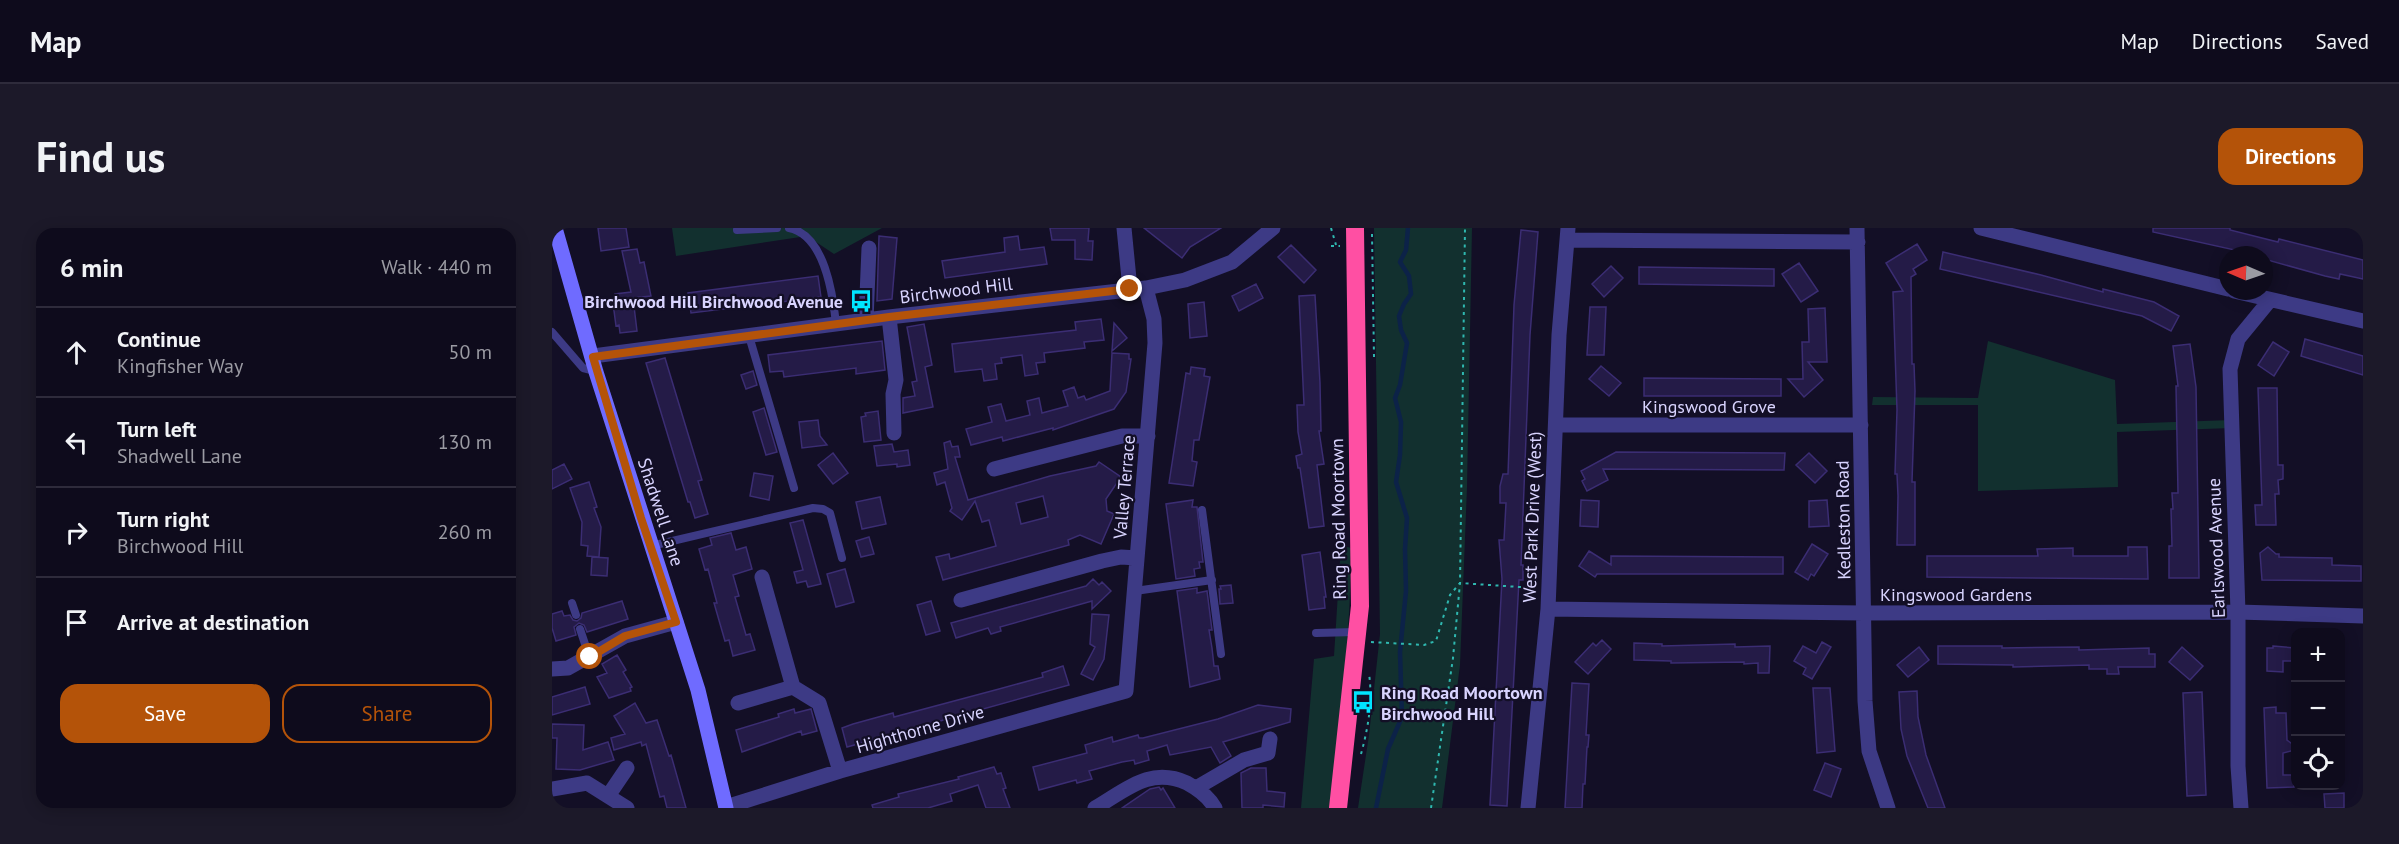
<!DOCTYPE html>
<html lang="en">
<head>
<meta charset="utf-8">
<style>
  body { margin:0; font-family:"PT Sans",sans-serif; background:#1c1929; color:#f1f3f6 }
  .controls { position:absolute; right:18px; bottom:18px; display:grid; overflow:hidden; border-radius:12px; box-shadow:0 3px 15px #0003 }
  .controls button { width:54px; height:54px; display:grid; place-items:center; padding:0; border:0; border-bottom:2px solid #2e2b3b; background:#0e0b1c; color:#f1f3f6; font:30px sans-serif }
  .compass { position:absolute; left:1667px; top:18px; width:54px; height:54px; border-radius:50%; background:#0e0b1c; box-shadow:0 3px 15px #0003; rotate:272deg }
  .stop { position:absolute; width:18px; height:18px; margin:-14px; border:4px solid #b45309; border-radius:50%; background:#fff }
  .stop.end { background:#b45309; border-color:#fff; box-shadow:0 2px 6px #0008 }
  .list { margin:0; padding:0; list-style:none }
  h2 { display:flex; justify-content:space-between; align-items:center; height:78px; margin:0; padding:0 24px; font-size:26px }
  h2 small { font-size:20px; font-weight:400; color:#9b9ba3 }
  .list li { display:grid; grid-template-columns:39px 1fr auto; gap:18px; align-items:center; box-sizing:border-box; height:90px; padding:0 24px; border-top:2px solid #2e2b3b }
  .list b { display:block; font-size:22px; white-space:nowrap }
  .list p { margin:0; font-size:20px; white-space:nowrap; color:#9b9ba3 }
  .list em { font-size:20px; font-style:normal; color:#9b9ba3 }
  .actions { display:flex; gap:12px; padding:18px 24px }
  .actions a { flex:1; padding:14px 0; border:2px solid #b45309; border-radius:18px; text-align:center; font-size:21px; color:#b45309 }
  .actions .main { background:#b45309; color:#fff }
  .icon { flex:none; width:33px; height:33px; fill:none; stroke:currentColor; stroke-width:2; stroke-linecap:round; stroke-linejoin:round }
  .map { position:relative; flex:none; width:1811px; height:580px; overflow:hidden; border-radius:18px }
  header { display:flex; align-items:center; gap:36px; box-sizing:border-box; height:84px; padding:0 30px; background:#0e0b1c; border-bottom:2px solid #2e2b3b }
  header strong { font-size:28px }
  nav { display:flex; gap:33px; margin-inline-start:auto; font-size:21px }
  .intro { display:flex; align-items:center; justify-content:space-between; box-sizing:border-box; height:144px; padding:0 36px }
  h1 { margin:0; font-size:42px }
  .button { padding:15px 27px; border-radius:18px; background:#b45309; color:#fff; font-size:21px; font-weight:700 }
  main { display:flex; gap:36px; padding:0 36px }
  aside { flex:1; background:#0e0b1c; border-radius:18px; box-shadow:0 3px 15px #0003 }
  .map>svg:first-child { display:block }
</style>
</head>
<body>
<header>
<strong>Map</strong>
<nav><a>Map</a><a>Directions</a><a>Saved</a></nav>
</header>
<div class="intro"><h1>Find us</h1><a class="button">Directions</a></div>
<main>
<aside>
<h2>6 min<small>Walk · 440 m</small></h2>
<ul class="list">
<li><svg class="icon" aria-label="ahead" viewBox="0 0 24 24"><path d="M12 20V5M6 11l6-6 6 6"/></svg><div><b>Continue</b><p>Kingfisher Way</p></div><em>50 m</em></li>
<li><svg class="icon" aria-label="left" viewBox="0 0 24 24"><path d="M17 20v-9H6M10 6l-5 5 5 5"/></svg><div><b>Turn left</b><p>Shadwell Lane</p></div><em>130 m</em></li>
<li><svg class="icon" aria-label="right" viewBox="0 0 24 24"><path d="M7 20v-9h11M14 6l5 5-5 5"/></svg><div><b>Turn right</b><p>Birchwood Hill</p></div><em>260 m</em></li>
<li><svg class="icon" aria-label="arrive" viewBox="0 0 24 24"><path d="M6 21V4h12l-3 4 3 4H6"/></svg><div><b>Arrive at destination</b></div></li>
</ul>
<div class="actions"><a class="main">Save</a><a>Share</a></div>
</aside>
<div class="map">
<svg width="1811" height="580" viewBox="0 0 1811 580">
  <rect width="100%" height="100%" fill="#130f26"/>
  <path fill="#12302f" d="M120 0H330L282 26 255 8 124 28Z
    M822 0H920L915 259 908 437 890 580H806L817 507 828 406Z
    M1436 113 1563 152 1565 196 1680 192V200L1565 204 1566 259 1426 263V177H1320L1321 169 1426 170Z
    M789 317 799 320C799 408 787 494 778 580H749L762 431 782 428Z"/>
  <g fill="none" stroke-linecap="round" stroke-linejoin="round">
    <path stroke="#0c2248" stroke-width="4.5" d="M824 580 836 521 850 489 848 424 854 363 853 321 855 290 844 254 848 227 849 194 843 170 848 157 855 115 849 102 847 88 852 76 859 66 857 48 848 34 854 22 856 0"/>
  </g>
  <path fill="#241b47" stroke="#3b2d73" stroke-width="1.5" fill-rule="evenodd" d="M46 0H74L77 19 49 23Z
    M498 0H537L536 13H541L540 32 523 31V12H500Z
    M592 0H669L638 19 630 30Z
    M1601 0H1678V2L1726 14 1727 11 1811 32V51L1788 46 1787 51 1773 48 1712 31V27H1693L1683 25V22L1601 4Z
    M969 2 986 4 978 107 969 337H971V352H967L955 578 938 577 950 351 947 312H952L954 275H948V258L951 246H956L962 77Z
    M327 8 345 10 340 71 325 73Z
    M466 8 468 22 492 19 495 36 393 50 390 33 453 24 452 10Z
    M1365 16 1375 32 1361 41 1364 46 1359 49 1360 136H1362L1363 163 1360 254H1363V317H1345L1346 268 1345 246H1343L1345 182 1341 64 1351 63 1334 35Z
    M739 17 764 42 752 55 726 29Z
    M85 21 88 35 92 34 99 68 81 70 85 103 68 105 67 97 64 98 61 75H64L63 66 79 64 70 23Z
    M1391 24 1489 47 1551 64V61L1602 74 1627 88 1619 103 1590 88 1388 41Z
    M1247 35 1266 63 1249 74 1230 46Z
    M1059 38 1071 50 1052 69 1040 56Z
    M1087 39 1222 41V58L1087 56Z
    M266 48 269 69 139 85 136 65Z
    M704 56 711 70 687 83 680 68Z
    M763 67 768 155 769 203H767L772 236 765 237 772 298 757 300 748 240H746L744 228 750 226 746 204 745 177H752L747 68Z
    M652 74 655 108 638 110 636 76Z
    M1038 79H1054L1052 127H1035Z
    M1273 80 1275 134H1256L1271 152 1252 169 1236 151H1251L1250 114H1257L1256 81Z
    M549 91 552 112 532 114 533 120 492 125 493 134 484 135 486 146 473 148 470 127 449 130 450 135 443 136 445 151 432 153 430 141 403 144 400 116 524 102 523 94Z
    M562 95 575 110 560 123Z
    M372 96 380 137 373 139 381 179 351 185V170L363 168 360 154 365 153 355 99Z
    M1753 111 1811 128V147L1749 128Z
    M330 113 333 142 304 146V140L232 149 231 143 218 144 216 127Z
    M1721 114 1737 124 1722 148 1706 137Z
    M1638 116 1644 159 1647 350H1617V318H1620L1619 281H1621L1620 265H1626L1624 158H1626L1621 118Z
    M560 125 577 126V131H579L574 164 562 181 501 202V200L451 213 450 209 419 217 414 201 440 194 436 179 449 176 454 193 478 187 475 173 487 170 490 185 516 178 511 163 522 159 526 170 532 168 534 172 558 163Z
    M113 130 150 252 146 253 156 286 143 290 138 274H136L94 135Z
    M1049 138 1069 155 1057 168 1037 151Z
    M639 139 653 141 652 148 658 149 647 212H642L640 233 645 234 641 258 617 255 634 145 638 146Z
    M201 143 205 157 194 161 189 147Z
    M1092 150 1229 151V168H1092Z
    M1706 160H1725L1726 237H1731V251L1726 252 1727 266H1723L1724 297H1704L1703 277H1710Z
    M212 180 225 224 214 227 201 184Z
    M326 183 329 212 312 214 309 189 314 188 313 185Z
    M266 192 268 208 275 217 250 220 247 194Z
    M398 213 400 219 406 218 408 229H403L416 272 498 248 544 238 547 234 569 249 554 271 555 283 562 286 549 316 528 307 516 312 517 317 391 352 384 329 397 326 398 331 444 318 437 292 430 294 423 273 410 292 398 283 400 280 393 254 385 257 382 245 396 241 392 215ZM491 268 496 289 469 296 464 275Z
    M340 216 342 224 356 222 358 237 345 239V236L325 238 322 218Z
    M1064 224 1233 225 1232 242 1051 241 1056 252 1035 263 1030 253 1033 251 1029 243Z
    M281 225 296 245 281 256 266 237Z
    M1257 225 1275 243 1263 255 1244 237Z
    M12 236 20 251 0 261V242Z
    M202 245 221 248 217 272 198 268Z
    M37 254 45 279 42 280 49 299 47 329 35 328 36 318 29 317 30 294 18 260Z
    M328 269 334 296 310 301 304 274Z
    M641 272 640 279H645L651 334H647L648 340 642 341 643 348 624 351 614 276Z
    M1029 272 1047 273 1046 299 1028 298Z
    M1275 272 1277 298 1257 299V273Z
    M251 292 269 356 256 359 254 353 245 355 242 344 251 342 238 295Z
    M179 305 184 322 194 319 200 341 181 347 187 368 183 369 194 407 198 406 203 422 181 428 177 412 173 413 162 375H165L156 341 153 342 147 321 160 317 158 310Z
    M317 309 322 326 309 329 304 313Z
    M1260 316 1276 326 1262 348 1259 346 1256 352 1243 344Z
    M1576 319H1595L1596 351 1375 349V328H1486L1485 321 1521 320V328H1576Z
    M1716 319 1724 326H1727V329L1780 330V337L1809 338V353L1710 352 1708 325Z
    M1037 323 1059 337V328L1231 329V346H1045L1043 349 1027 338Z
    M768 324 774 369H772L773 380 757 382 750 327Z
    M40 329 56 330 55 348 39 347Z
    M293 341 302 374 284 379 275 346Z
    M541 351 547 357 550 354 559 363 540 381V373L448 399 449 403 439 406 436 400 404 410 399 395 534 358Z
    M679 357 681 375 668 376 667 361H669L668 358Z
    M645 360V365L655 363 660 402H657L660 420 662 438H666L668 451 638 459 625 363Z
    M70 373 76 391 35 404 32 397 27 395 22 399 24 407 4 413 0 400V386L10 383 12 388 18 387 21 392 25 393 29 390 30 385Z
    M379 373 388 403 374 407 365 377Z
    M540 386 557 387 552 431 541 452 529 446 543 419 538 416Z
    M1050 412 1059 421 1036 446 1023 434 1041 415 1044 418Z
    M1270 414 1279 419 1260 451 1251 446 1254 440 1242 433 1251 418 1264 425Z
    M1082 415 1110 416V418L1183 416V419L1218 418 1217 445H1206V435L1192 436V434L1119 435V433L1082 432Z
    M1386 418H1450V420L1527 419V422L1597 420V426H1603V439H1566L1567 446H1555V441H1537V437L1461 439V437L1386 436Z
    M1721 418 1743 420V433H1731V444L1715 443V420H1721Z
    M1367 419 1377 432 1356 449 1345 437Z
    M1630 419 1651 438 1638 452 1617 434Z
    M65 427 74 442 71 444 80 459 78 460 79 463 57 470 45 449 55 445 50 436Z
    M511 438 517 457 295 519 290 500 301 496 341 485 342 489 447 461 491 449 490 445Z
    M1020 455 1037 456 1034 507H1037L1036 519H1035L1033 556H1031L1030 580H1013Z
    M33 459 38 476 0 487V469Z
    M1261 460H1278L1283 523 1265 525Z
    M1365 463 1366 489 1374 527 1393 580H1376L1355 528 1349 501 1347 464Z
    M1650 464 1654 567 1635 568 1631 465Z
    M83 475 94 495 105 492 117 528 119 527 134 580H115L112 568 108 569 94 516 90 518 89 514 62 522 59 510 73 506 62 488Z
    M706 477 739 481 738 494 671 514 679 528 668 535 659 519 618 527 615 517 595 523 597 532 583 536 582 532 570 534 537 543 540 551 525 555 524 552 487 562 481 539 535 525 533 517 560 509 561 514 586 507 587 510H591L666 491Z
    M1724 479V485H1734L1735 512 1743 518V522L1731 525V547H1742V559L1715 560 1712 480Z
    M242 481 243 485 259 481 265 503 250 507 249 503 190 524 184 502 227 489 226 486Z
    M0 496 32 497 31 522 56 514 62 532 28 542 4 541 5 510H0Z
    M1273 535 1289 541 1279 569 1262 562Z
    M442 539 445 546 449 545 454 560 451 561 458 580H434L426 557 398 566 400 573 376 580H321L320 577 347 569 346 566 407 551 406 549Z
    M699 540H714L715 563 733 565 732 579 711 577V580H690L689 545Z
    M607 559 609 562 611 560 623 580H570L598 561Z
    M1792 565V580H1773L1772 566Z"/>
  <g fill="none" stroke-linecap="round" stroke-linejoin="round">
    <path stroke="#2fb8b0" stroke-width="2" stroke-dasharray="3 4.5" stroke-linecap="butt" d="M779 0 784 17
      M820 6 822 129
      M779 18H788
      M819 414 872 417 884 413 898 367 908 355 982 360
      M809 526C816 501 821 472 817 446
      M879 580 901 430 908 355 913 0"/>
    <path stroke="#3d3a85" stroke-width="8" d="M237 0C273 7 281 67 284 96
      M185 2 225 0
      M0 104 31 140 43 143
      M197 108 242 260
      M650 282 669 426
      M99 318 261 280 271 281 278 285 290 330
      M583 363 660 352
      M20 375 24 387
      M28 401 37 428
      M764 405 804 404"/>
    <path stroke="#3d3a85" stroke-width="15" d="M572 0 578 61
      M1305 0 1313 473 1317 523 1336 580
      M1429 0 1676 61
      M1015 12 1306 14
      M1682 63 1811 93
      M337 89 344 152 341 166 342 205
      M314 92 317 20
      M41 128 337 89 594 60 633 52 680 34 721 0
      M1004 197H1309
      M442 241 570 208H596
      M210 349 241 459
      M409 372 550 333 569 329 585 330
      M996 381 1312 385 1686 384 1811 388
      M0 441 16 440 73 408 124 394
      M186 475 241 459 267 475 288 543
      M644 560 692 532 716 525 718 511
      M0 561 35 555 75 580
      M56 568 75 540
      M174 579 288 543 574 463 603 115 602 91 594 60
      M543 580C574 562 598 538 635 555 646 561 657 569 663 580
      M976 580 996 381 1007 107 1016 0
      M1689 580 1686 538V384L1678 141 1686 111 1718 72"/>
    <path stroke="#6f6bff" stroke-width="15" d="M3 0 44 144 146 462 174 580"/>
    <path stroke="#ff4fa3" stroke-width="18" d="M786 580 808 378 803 0"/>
  </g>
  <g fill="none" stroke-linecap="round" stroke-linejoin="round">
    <path stroke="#b45309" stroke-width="8" d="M38 429 73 408 124 394 89 290 41 129 337 89 578 61"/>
  </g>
  <defs>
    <g id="bus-bare" transform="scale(1.8)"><path d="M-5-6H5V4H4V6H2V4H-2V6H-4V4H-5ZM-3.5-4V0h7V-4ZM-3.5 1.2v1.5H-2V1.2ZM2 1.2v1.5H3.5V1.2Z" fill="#00e5ff" stroke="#130f26" stroke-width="2.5" paint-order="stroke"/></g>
  </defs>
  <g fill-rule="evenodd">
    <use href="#bus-bare" x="309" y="73"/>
    <use href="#bus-bare" x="811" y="474"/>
  </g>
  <g text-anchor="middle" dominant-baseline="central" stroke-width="4.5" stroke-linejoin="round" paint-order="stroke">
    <g font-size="18" fill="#d9d4ff" stroke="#130f26">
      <text transform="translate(404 62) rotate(-7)">Birchwood Hill</text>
      <text x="1157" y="178">Kingswood Grove</text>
      <text transform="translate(572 259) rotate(-85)">Valley Terrace</text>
      <text transform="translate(109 284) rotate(72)">Shadwell Lane</text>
      <text transform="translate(980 289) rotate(-88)">West Park Drive (West)</text>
      <text transform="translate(786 291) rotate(-91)">Ring Road Moortown</text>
      <text transform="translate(1291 292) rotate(-91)">Kedleston Road</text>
      <text transform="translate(1664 320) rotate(-92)">Earlswood Avenue</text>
      <text x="1404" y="366">Kingswood Gardens</text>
      <text transform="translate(368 501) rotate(-16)">Highthorne Drive</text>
    </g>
    <g font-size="18" font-weight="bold" fill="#d9d4ff" stroke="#130f26" text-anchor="end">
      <text x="291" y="73">Birchwood Hill Birchwood Avenue</text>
      <text x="829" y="464" text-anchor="start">Ring Road Moortown<tspan x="829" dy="21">Birchwood Hill</tspan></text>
    </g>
  </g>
</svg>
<div class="controls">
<button>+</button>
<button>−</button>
<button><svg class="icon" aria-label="locate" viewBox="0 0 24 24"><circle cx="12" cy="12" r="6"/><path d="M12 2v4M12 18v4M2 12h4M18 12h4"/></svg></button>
</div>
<svg class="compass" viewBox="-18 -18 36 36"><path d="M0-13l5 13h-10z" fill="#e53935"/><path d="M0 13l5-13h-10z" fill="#9b9ba3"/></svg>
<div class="stop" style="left:38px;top:429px"></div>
<div class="stop end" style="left:578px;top:61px"></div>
</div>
</main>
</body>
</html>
